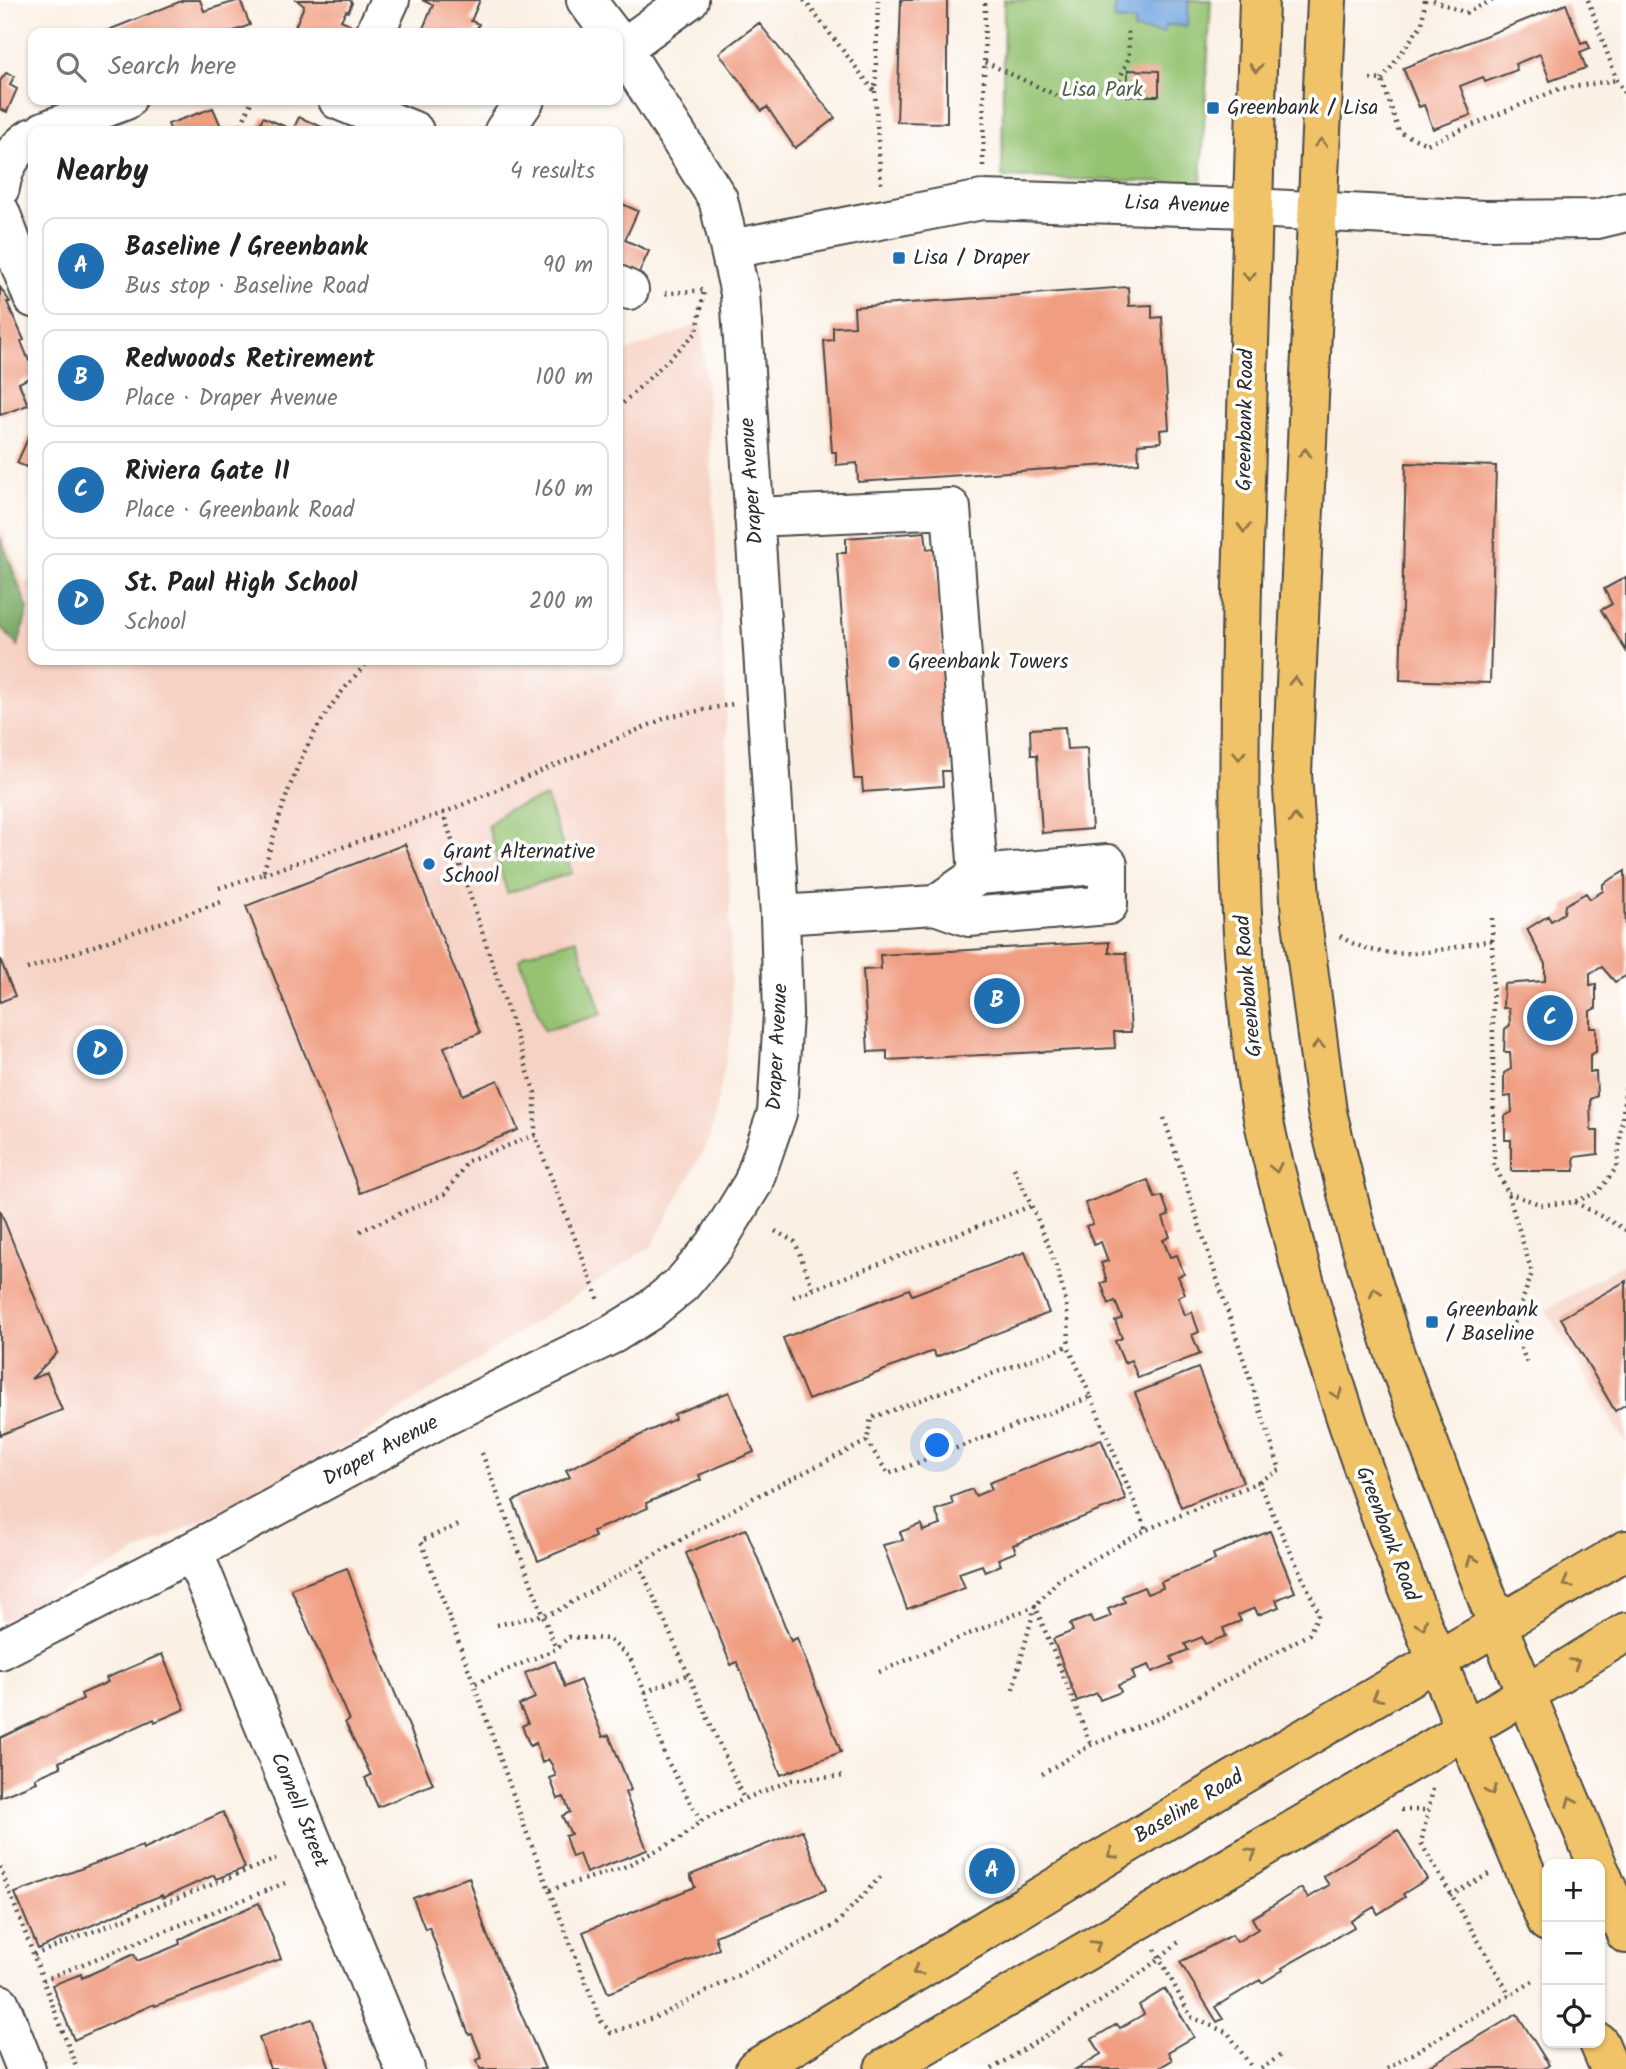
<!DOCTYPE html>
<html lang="en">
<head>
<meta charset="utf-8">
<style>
  body { margin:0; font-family:Kalam,sans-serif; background:#f6f6f6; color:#222 }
  .controls { position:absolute; right:21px; bottom:21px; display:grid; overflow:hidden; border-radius:14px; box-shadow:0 2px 5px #0004 }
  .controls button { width:63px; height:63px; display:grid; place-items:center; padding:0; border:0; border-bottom:2px solid #e0e0e0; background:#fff; color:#222; font:35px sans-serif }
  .you { position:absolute; left:938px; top:1446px; width:24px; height:24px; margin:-18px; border:5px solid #fff; border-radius:50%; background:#1a73e8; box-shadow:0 0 0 10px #1a73e833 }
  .badge { display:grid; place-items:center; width:46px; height:46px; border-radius:50%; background:#1f6fb2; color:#fff; font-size:23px; font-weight:700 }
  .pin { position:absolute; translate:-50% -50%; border:4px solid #fff; box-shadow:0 2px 7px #0006 }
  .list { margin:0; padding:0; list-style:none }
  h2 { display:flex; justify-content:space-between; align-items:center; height:91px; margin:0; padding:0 28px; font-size:30px }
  h2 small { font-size:23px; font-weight:400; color:#767676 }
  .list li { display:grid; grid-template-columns:46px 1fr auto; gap:21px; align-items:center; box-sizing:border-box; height:98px; margin:0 14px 14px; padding:0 14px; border:2px solid #e0e0e0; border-radius:14px }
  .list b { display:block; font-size:26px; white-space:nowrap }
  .list p { margin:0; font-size:23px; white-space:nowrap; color:#767676 }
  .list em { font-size:23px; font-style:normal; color:#767676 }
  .icon { flex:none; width:38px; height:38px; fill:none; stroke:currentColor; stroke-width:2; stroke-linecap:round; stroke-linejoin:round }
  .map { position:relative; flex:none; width:1626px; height:2069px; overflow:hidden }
  .search { position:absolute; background:#fff; box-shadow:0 2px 5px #0004; left:28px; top:28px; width:595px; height:77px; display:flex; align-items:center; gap:18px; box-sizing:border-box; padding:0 24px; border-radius:14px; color:#767676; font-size:26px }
  .panel { position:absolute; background:#fff; box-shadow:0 2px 5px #0004; left:28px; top:126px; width:595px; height:539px; border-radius:14px }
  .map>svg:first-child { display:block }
</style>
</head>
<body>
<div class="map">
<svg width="1626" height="2069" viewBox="0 0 1626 2069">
  <rect width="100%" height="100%" fill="#fff"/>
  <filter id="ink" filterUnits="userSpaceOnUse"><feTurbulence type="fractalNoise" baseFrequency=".0143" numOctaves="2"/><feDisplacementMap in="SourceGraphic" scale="14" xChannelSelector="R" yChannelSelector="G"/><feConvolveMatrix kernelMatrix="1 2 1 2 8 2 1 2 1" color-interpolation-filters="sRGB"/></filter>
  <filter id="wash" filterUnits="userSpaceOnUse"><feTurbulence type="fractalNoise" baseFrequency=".00686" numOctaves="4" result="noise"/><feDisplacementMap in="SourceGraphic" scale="28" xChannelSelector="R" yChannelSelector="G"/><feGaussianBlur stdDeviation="1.57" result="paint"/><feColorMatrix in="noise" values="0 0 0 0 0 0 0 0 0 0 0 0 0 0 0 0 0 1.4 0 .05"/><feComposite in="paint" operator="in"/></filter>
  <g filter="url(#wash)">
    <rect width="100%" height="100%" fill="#fbf0e4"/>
    <path fill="#f6d2c4" d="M702 323 726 697 732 1031 709 1141 652 1246 349 1444 0 1622V527L24 583 33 579V660H618V355Z
      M1626 1262V1444L1546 1310Z"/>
    <path fill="#95c372" stroke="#60774e" stroke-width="2" d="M1004 0H1211L1201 183 1002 177Z
      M546 797 572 873 507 893 488 826 506 810Z
      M576 939 602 1014 544 1031 520 960 525 954Z"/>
    <path fill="#78a964" stroke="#526a48" stroke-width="2" d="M0 537 28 609 18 646 0 626Z"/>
    <path fill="#77a7e1" stroke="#516986" stroke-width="2" d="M1116 0H1189L1187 26 1165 25 1164 33 1134 30 1135 22 1114 20Z"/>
    <g id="blocks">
      <path fill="#f09d81" d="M184 0H200L204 11 240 0 250 25 229 33H101Z
        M297 0H350L352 3 348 12 346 11 341 20 350 24 348 33H310L295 27 304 6Z
        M422 0H480L471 21 479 24 475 33H421L433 5Z
        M901 0H947V123L897 122Z
        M1566 4 1581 43 1587 41 1590 48 1580 52 1586 68 1550 81 1540 54 1515 64 1517 70 1485 82 1483 77 1460 86 1471 115 1433 129 1424 105 1419 107 1403 68Z
        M759 23 835 118 795 148 767 107 762 111 719 53Z
        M1128 70 1159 71V96H1127Z
        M6 73 14 76 10 85 17 89 7 112 0 109V81Z
        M213 108 223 131H171L168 124Z
        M263 117 293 130 299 117 331 131H257Z
        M618 202 638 211 625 240 649 251 637 277 618 269Z
        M0 287 10 302H7L24 340 21 341 29 361 33 363V376L19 383 28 405 0 415Z
        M1128 287 1129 306 1152 305V318L1162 317 1169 429 1160 430 1161 442 1138 444 1139 463 858 482 857 463 836 465V452H832L824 341 833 340V327L855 326 854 307Z
        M29 436 33 438V470L17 463Z
        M1406 463 1496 466 1490 683 1400 680Z
        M925 532 927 549 935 548 951 771H942L943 786 863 792 862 779H854L837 553H846V538Z
        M1626 577V651L1601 610 1612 604 1604 589Z
        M1065 727 1067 749 1087 748 1092 829 1042 833 1037 755H1031L1030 729Z
        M405 844 480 1033 444 1047 463 1095 498 1080 518 1130 360 1193 246 906Z
        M1625 871 1626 976 1615 982 1602 967 1590 973V985L1596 984V1008L1590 1011V1028H1596V1052L1590 1055V1072H1596L1597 1096 1590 1099 1591 1131H1598V1154L1574 1157 1575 1171H1511V1140H1505V1116L1512 1112 1511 1096 1504 1097V1073L1511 1069 1510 1052H1504L1505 1029 1510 1025 1509 1008H1503L1504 984 1545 981V964L1527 929 1548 916 1551 921 1564 913 1565 905 1586 893 1590 899 1603 891V884Z
        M1109 942V953H1126L1131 1032H1114L1115 1048 887 1060V1051L868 1052 863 970 881 969 880 955Z
        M0 959 15 996 0 1002Z
        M1148 1180 1155 1198 1162 1196 1169 1215 1163 1218 1170 1237 1163 1240 1170 1257 1177 1255 1184 1274 1178 1276 1185 1294 1178 1297 1185 1315 1192 1312 1195 1321 1199 1332 1192 1335 1200 1354 1138 1378 1131 1360 1124 1363 1115 1341 1122 1338 1115 1321 1122 1318 1115 1301 1109 1304 1101 1283 1107 1281 1101 1263 1108 1261 1101 1242 1094 1245 1086 1226 1093 1224 1085 1203Z
        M0 1210 57 1353 31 1379 47 1373 62 1410 0 1435Z
        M1025 1252 1049 1313 936 1357 933 1351 808 1400 783 1338 909 1289 912 1295Z
        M1626 1281V1404L1615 1411 1561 1318Z
        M1198 1368 1243 1482 1181 1507 1135 1393Z
        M729 1392 754 1452 699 1475 701 1480 646 1503 648 1508 593 1531 595 1537 538 1561 513 1501 570 1477 566 1470 675 1419 674 1414Z
        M1101 1439 1126 1500 1013 1545 1016 1552 998 1559 1001 1565 985 1572 982 1565 959 1573 965 1588 907 1609 883 1545 903 1540 900 1532 921 1524 923 1531 941 1525 935 1510 953 1504 951 1497 972 1489 975 1496 992 1489 989 1483Z
        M746 1529 791 1641 797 1638 841 1752 781 1775 737 1662 731 1665 686 1553Z
        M1270 1531 1295 1592 1276 1600 1279 1607 1258 1615 1255 1608 1238 1615 1241 1621 1223 1628 1226 1636 1205 1644 1202 1637 1185 1644 1188 1650 1171 1657 1174 1663 1152 1672 1149 1665 1132 1671 1135 1679 1118 1685 1121 1692 1100 1700 1097 1693 1077 1701 1053 1639 1073 1631 1070 1624 1081 1620 1090 1616 1093 1623 1111 1616 1108 1609 1125 1602 1122 1596 1144 1587 1147 1594 1163 1588 1161 1582 1215 1560 1213 1554Z
        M347 1568 377 1650 433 1784 378 1807 365 1778 371 1775 345 1722 349 1720 291 1589Z
        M162 1654 185 1709 155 1722 154 1719 59 1762 61 1767 35 1778 37 1782 0 1797V1738L83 1699 81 1694 108 1682 106 1678Z
        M555 1661 565 1687 580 1680 603 1737 609 1735 631 1790 625 1792 647 1850 586 1873 579 1854 572 1857 565 1836 571 1834 562 1816 570 1812 564 1797 558 1799 550 1778 556 1776 552 1765 548 1759 542 1763 536 1743 530 1746 522 1726 528 1723 519 1705 535 1698 525 1673Z
        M223 1812 245 1868 216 1879 214 1875 163 1898 162 1895 145 1902 38 1949 15 1893 142 1846 143 1849Z
        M802 1830 826 1890 715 1936 719 1949 608 1993 583 1932 695 1887 690 1875Z
        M1398 1830 1427 1879 1403 1894 1405 1897 1378 1914 1374 1907 1351 1921 1354 1927 1282 1968 1283 1970 1262 1983 1260 1980 1215 2007 1223 2019 1217 2022 1180 1962 1232 1935 1237 1942 1258 1929 1252 1918 1301 1888 1308 1898 1329 1885 1323 1876Z
        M469 1877 487 1935 545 2069H480L477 2060 482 2058 472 2034 469 2035 429 1927 425 1929 413 1898Z
        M259 1903 281 1959 155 2006 154 2004 74 2040 52 1985 81 1974 82 1978 134 1954 137 1961 161 1952 180 1944 179 1940 204 1927Z
        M1165 1989 1194 2037 1168 2052 1172 2060 1157 2069H1076L1101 2054 1092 2039 1117 2024 1120 2028 1144 2014 1139 2005Z
        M1517 2014 1549 2065 1543 2069H1424Z
        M312 2019 330 2069H270L259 2037Z"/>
    </g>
  </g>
  <g filter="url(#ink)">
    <use href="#blocks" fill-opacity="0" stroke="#4a4947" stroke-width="2"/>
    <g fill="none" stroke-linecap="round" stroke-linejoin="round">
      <g stroke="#4a4947" stroke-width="42">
        <path id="minor" d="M586 0 611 33
          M375 33 390 0
          M623 48 689 0
          M338 100 414 131
          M44 131 126 100
          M504 131 525 100
          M0 188C3 167 14 148 33 137
          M0 212 33 298
          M731 249 982 200 1251 208 1484 220 1597 219 1626 212
          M618 285 629 290
          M754 517 951 508 978 875
          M780 915 935 905 969 917 1108 905V864L978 875 935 905
          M193 1551 405 2069
          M0 1650 193 1551 437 1420 613 1334 648 1312 682 1284 715 1245 753 1183 777 1113 783 1014 780 915 740 293 718 199 618 42
          M0 2004 26 2069"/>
      </g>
      <g stroke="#4a4947" stroke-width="42">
        <path id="major" d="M1259 0C1252 195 1246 390 1242 585 1239 756 1233 930 1260 1100 1267 1145 1281 1190 1292 1235 1352 1473 1451 1696 1547 1922
          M1327 0 1292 773 1301 914 1327 1112 1356 1230 1396 1357 1497 1624 1597 1864
          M1600 1871 1626 1934
          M1599 2043 1610 2069
          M755 2069 1233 1780 1626 1550
          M884 2069 1526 1694 1626 1632"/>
      </g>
      <path stroke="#4a4947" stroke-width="4.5" stroke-dasharray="2 5" stroke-linecap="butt" d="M804 0 875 92
        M878 0 875 93 881 184
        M1433 0 1466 13 1493 0
        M1588 0 1617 80 1626 95
        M985 62 1062 98 1117 86 1129 57 1128 30
        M1370 79 1382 80 1399 132 1427 144 1559 89 1617 80
        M1382 80 1422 24 1425 0
        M239 131 252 100
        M983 166 985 0
        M618 408 697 332 704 290 661 294
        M443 813 668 717 733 704
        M263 874 443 813 535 1093V1135
        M219 888 263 874C287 787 305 726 370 660
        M1492 918 1494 1164 1508 1193 1532 1273 1513 1327 1528 1366
        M1340 936C1387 967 1440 949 1492 940
        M27 969 224 901
        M1164 1118 1280 1470 1258 1482
        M1014 1168C1037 1219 1074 1289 1068 1346
        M1508 1193 1542 1205 1574 1202 1598 1192 1617 1167 1626 1085
        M1575 1202 1626 1230
        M360 1231 445 1194 468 1161 535 1135 599 1301
        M775 1231 795 1242 813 1289
        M793 1297 1031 1206
        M482 1453 556 1649
        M458 1525 421 1541 474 1684
        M639 1564 744 1799 792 1780 845 1776
        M497 1625 555 1612 755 1497 867 1441 871 1418 1068 1346 1091 1397 888 1474 867 1441
        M879 1672 1035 1606 1091 1745
        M1013 1689 1035 1606 1060 1578 1146 1530 1091 1397
        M645 1692 689 1674
        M1042 1774 1091 1745 1161 1717 1309 1634 1319 1613 1258 1482 1146 1530
        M1433 1789 1421 1843 1510 1995
        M1401 1810H1428
        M701 1821 665 1757 645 1692 630 1658 609 1639 569 1637 556 1649 474 1684 526 1831 601 2021 611 2033 661 2015 834 1926 882 1875
        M0 1867 77 2069
        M550 1890 622 1868 681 1838 701 1821 744 1799
        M1450 1895 1489 1874
        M1155 1949 1191 2017 1228 2033 1253 2069
        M34 1955 276 1859
        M43 1980 285 1883
        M992 2069C1056 2028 1126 1991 1181 1939
        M1261 2069 1281 2055
        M1387 2069 1535 1980"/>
      <use href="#minor" stroke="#fff" stroke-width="38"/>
      <use href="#major" stroke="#f1c369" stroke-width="38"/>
    </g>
    <defs><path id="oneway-chevron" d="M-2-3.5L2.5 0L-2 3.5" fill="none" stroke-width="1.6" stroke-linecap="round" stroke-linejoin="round" transform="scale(1.75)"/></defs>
    <g stroke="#8e774a">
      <use href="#oneway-chevron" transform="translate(1256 68) rotate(92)"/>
      <use href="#oneway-chevron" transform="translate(1321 143) rotate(-87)"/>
      <use href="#oneway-chevron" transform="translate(1249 276) rotate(91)"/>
      <use href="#oneway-chevron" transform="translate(1305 453) rotate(-87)"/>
      <use href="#oneway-chevron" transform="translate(1244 528) rotate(91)"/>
      <use href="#oneway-chevron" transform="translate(1295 681) rotate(-88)"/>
      <use href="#oneway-chevron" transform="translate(1239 755) rotate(91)"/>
      <use href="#oneway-chevron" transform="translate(1295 819) rotate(-93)"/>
      <use href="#oneway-chevron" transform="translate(1318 1045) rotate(-97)"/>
      <use href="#oneway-chevron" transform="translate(1276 1168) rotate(77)"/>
      <use href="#oneway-chevron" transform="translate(1375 1292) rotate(-107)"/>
      <use href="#oneway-chevron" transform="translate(1337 1394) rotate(71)"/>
      <use href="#oneway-chevron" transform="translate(1472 1560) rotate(-111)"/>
      <use href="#oneway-chevron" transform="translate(1567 1583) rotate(150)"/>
      <use href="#oneway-chevron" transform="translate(1422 1625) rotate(69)"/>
      <use href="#oneway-chevron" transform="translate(1575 1663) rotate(-31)"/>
      <use href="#oneway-chevron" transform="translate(1377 1697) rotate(150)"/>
      <use href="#oneway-chevron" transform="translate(1491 1791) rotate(67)"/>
      <use href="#oneway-chevron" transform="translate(1571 1801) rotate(-113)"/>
      <use href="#oneway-chevron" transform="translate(1252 1853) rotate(-30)"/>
      <use href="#oneway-chevron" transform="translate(1112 1854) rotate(149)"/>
      <use href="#oneway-chevron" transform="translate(1096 1945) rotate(-31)"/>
      <use href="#oneway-chevron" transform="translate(917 1971) rotate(149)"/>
    </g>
  </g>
  <g fill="#1f6fb2" stroke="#fff" stroke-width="2.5">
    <rect x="1206" y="101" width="14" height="14" rx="3.5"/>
    <rect x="892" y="251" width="14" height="14" rx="3.5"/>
    <circle cx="894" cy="662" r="7"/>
    <circle cx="429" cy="864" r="7"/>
    <rect x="1425" y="1315" width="14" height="14" rx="3.5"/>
  </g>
  <g text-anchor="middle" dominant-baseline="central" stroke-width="7" stroke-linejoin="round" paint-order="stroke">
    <g font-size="21" fill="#506044" stroke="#fff">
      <text x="1102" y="90">Lisa Park</text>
    </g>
    <g font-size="21" fill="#2b2b2b" stroke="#fff" text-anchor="start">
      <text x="1227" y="108">Greenbank / Lisa</text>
      <text x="913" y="258">Lisa / Draper</text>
      <text x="908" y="662">Greenbank Towers</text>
      <text x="443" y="852">Grant Alternative<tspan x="443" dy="24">School</tspan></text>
      <text x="1446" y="1310">Greenbank<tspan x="1446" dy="24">/ Baseline</tspan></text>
    </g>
    <g font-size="21" fill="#2b2b2b" stroke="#fff">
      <text transform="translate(1177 205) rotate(2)">Lisa Avenue</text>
      <text transform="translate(1246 420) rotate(-89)">Greenbank Road</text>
      <text transform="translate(752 481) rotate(-94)">Draper Avenue</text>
      <text transform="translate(1249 986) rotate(-95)">Greenbank Road</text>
      <text transform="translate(778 1047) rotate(-87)">Draper Avenue</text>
      <text transform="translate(381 1451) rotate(-28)">Draper Avenue</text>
      <text transform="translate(1387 1534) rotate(69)">Greenbank Road</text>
      <text transform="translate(1189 1807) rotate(-31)">Baseline Road</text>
      <text transform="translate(299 1810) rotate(68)">Cornell Street</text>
    </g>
  </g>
</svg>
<div class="controls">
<button>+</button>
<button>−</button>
<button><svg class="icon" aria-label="locate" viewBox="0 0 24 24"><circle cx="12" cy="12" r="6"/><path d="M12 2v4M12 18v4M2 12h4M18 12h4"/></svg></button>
</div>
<div class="you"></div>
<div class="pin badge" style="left:992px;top:1871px">A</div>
<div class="pin badge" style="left:997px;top:1001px">B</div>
<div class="pin badge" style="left:1550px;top:1018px">C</div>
<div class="pin badge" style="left:100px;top:1052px">D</div>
<div class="search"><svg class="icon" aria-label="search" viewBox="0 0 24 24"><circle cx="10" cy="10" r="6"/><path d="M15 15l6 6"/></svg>Search here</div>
<section class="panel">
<h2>Nearby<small>4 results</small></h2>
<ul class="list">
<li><span class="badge">A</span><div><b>Baseline / Greenbank</b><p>Bus stop · Baseline Road</p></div><em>90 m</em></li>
<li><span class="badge">B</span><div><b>Redwoods Retirement</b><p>Place · Draper Avenue</p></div><em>100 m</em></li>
<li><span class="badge">C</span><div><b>Riviera Gate II</b><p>Place · Greenbank Road</p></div><em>160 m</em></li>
<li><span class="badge">D</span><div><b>St. Paul High School</b><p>School</p></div><em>200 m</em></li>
</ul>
</section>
</div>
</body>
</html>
